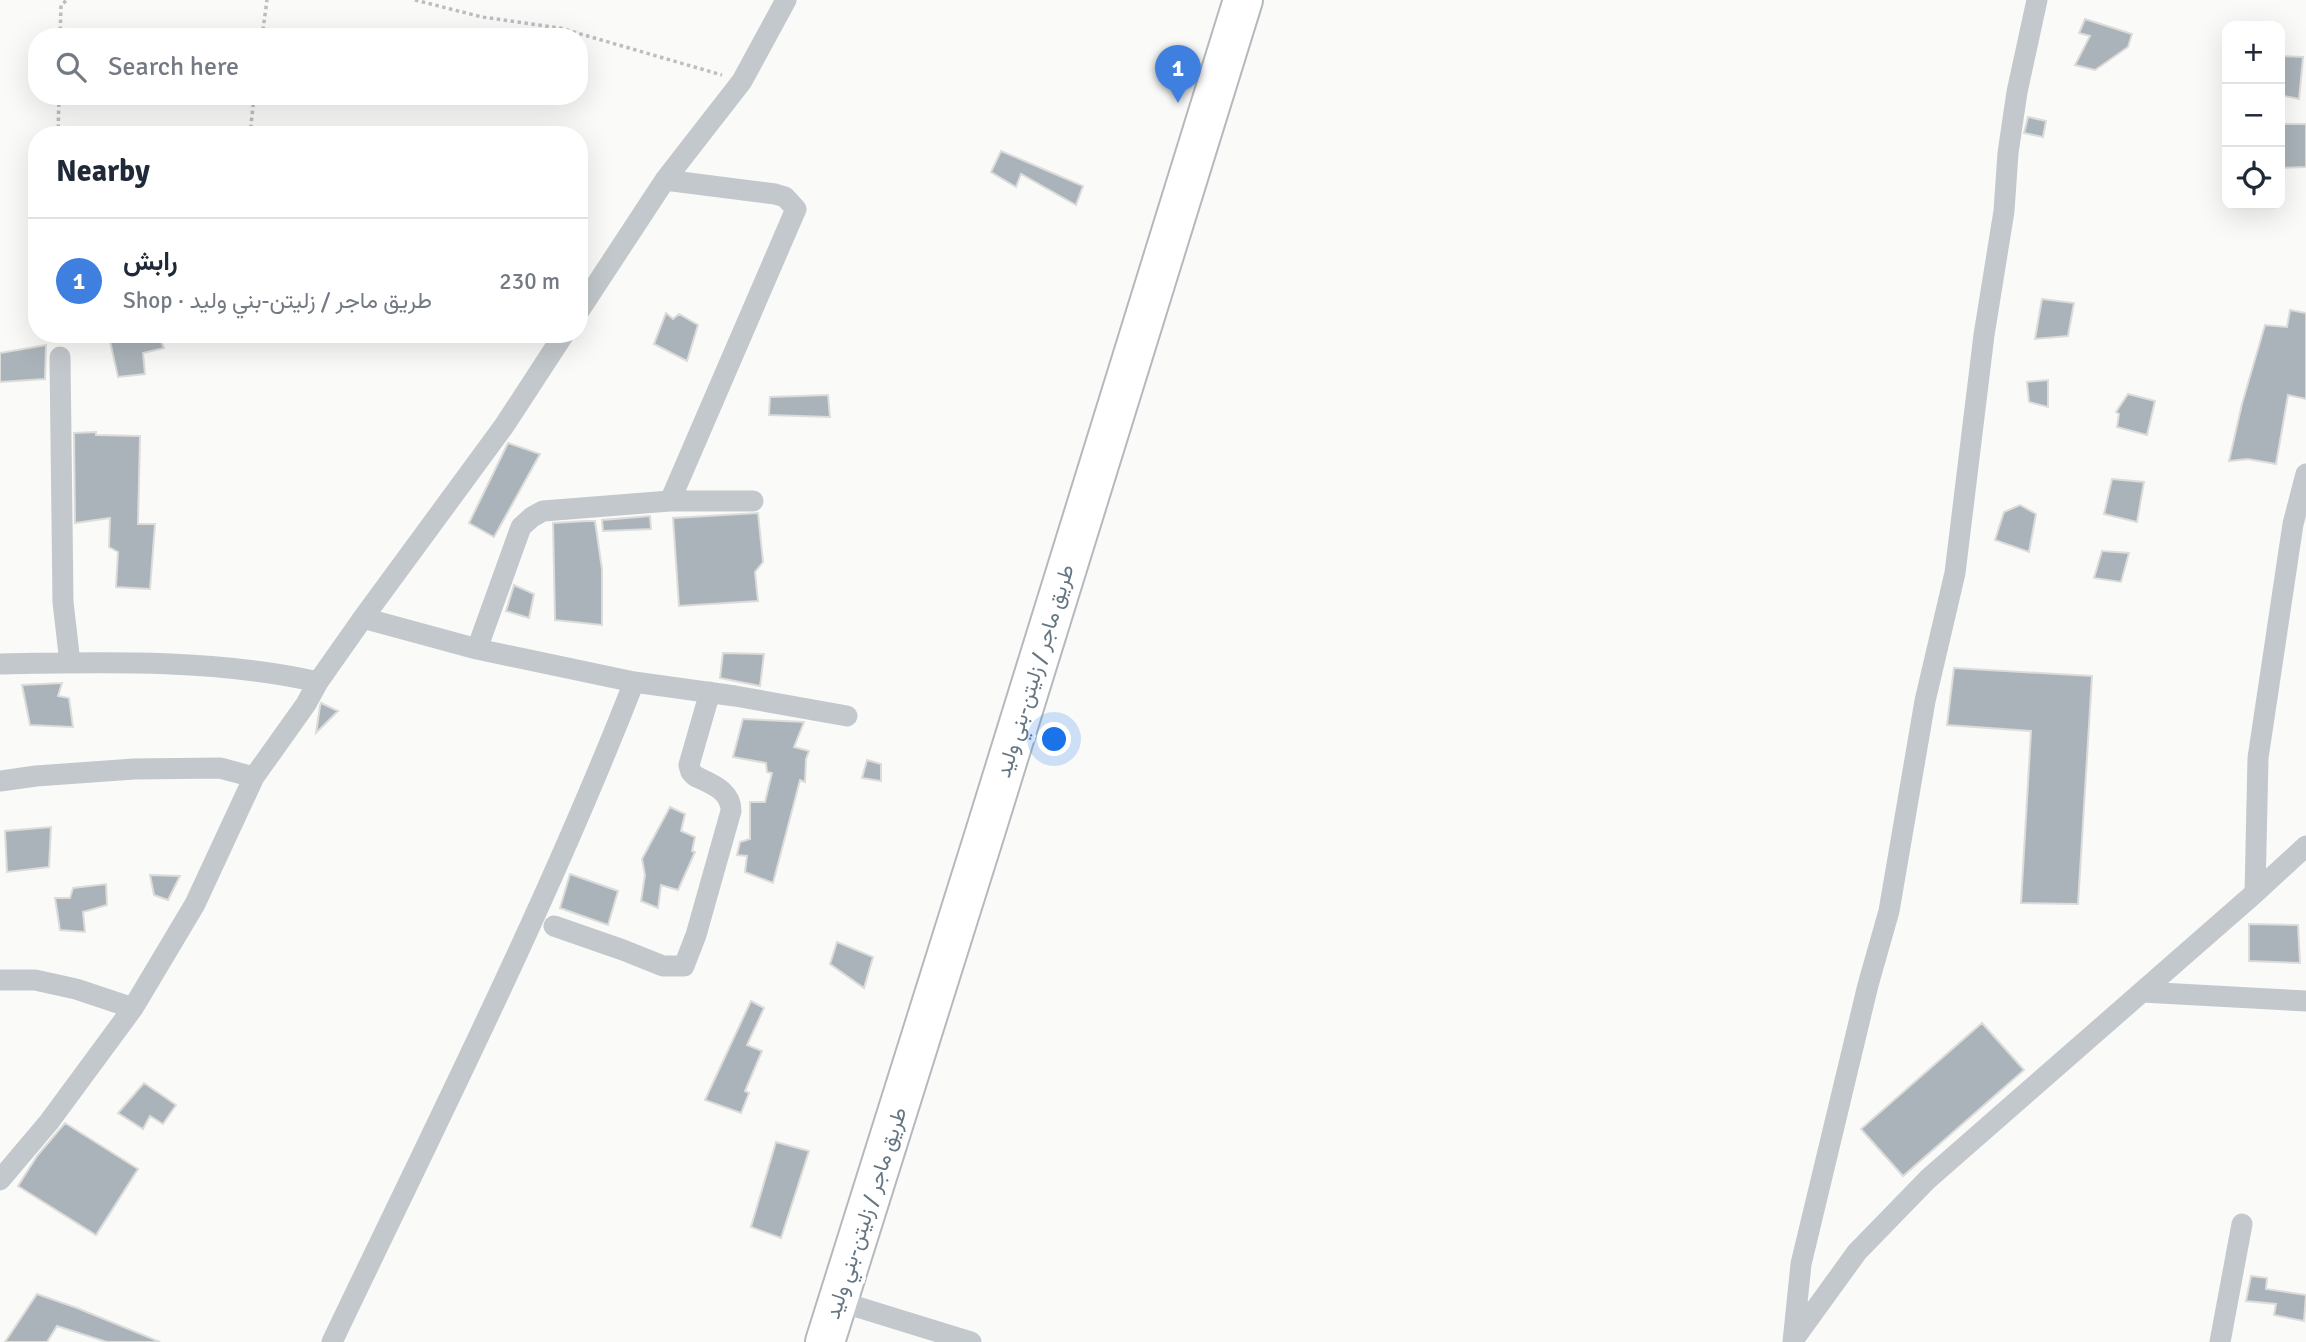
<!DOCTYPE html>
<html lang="en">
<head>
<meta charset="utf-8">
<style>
  body { margin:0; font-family:Signika,Vazirmatn,sans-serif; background:#f6f6f7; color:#1f2937 }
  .controls { position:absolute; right:21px; top:21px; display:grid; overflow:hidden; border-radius:14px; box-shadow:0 7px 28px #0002 }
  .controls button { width:63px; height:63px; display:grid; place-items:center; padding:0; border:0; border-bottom:2px solid #e0e1e3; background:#fff; color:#1f2937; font:35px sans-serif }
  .you { position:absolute; left:1055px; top:740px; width:24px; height:24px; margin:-18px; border:5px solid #fff; border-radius:50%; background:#1a73e8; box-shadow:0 0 0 10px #1a73e833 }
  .badge { display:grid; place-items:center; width:46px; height:46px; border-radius:50%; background:#e4572e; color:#fff; font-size:23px; font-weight:700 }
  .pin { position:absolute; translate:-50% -58px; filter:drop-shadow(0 2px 4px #0008) }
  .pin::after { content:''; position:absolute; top:37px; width:24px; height:21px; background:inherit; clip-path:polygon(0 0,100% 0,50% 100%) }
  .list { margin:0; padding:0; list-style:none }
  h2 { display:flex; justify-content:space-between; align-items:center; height:91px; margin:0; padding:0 28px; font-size:30px }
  h2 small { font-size:23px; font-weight:400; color:#747a83 }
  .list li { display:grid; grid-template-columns:46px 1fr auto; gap:21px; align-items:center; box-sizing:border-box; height:126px; padding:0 28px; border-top:2px solid #e0e1e3 }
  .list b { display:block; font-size:26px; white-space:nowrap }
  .list p { margin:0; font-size:23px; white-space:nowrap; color:#747a83 }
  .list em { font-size:23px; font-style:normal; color:#747a83 }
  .icon { flex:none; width:38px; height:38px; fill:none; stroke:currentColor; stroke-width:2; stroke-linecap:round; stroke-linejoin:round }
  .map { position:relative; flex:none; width:2306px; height:1342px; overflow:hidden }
  .search { position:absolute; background:#fff; box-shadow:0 7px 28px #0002; left:28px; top:28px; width:560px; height:77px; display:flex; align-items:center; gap:18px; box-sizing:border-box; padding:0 24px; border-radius:28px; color:#747a83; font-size:26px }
  .panel { position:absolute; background:#fff; box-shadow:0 7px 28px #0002; left:28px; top:126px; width:560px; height:217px; border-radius:28px }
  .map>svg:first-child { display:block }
</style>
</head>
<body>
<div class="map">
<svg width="2306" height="1342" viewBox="0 0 2306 1342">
  <rect width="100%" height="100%" fill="#fafaf8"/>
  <path fill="#aab3b9" stroke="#dcdcda" stroke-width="2" d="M2085 19 2132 34 2128 47 2095 70 2075 65 2090 36 2079 33Z
    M2280 56 2303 57 2299 99 2280 95Z
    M2028 117 2046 121 2043 137 2024 133Z
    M2281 124H2306V167L2280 168Z
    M1001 151 1083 186 1076 205 1021 174 1016 187 991 172Z
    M2042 299 2074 303 2068 336 2035 339Z
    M2290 310 2306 313V399L2288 395 2276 464 2248 459 2229 461 2242 404 2265 325 2287 327Z
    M666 313 673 319 679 314 698 325 687 361 654 344Z
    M158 334 164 348 143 353 145 374 118 377 110 341Z
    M46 345 45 379 0 382V353Z
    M2048 380V407L2029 402 2027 382Z
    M2128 394 2155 401 2147 435 2117 427 2119 414 2116 412Z
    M828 395 830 417 769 415 770 397Z
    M96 432V435L140 436 138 524H155L150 589 116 587 118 552 109 547 110 518 75 523 74 433Z
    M508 443 540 454 494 537 469 523Z
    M2112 479 2144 482 2137 522 2104 514Z
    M2020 505 2036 514 2029 552 1995 540 2004 512Z
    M758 513 763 562 755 572 758 601 679 606 673 518Z
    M650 516 651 529 603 531 602 520Z
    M587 521H595L602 569V625L555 620 553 523Z
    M2102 551 2129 553 2121 582 2094 578Z
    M514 585 534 594 529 618 506 611Z
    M723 653 764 654 760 686 720 678Z
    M1954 668 2092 676 2078 904 2021 903 2031 731 1947 725Z
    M62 683 58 696 69 698 73 727 30 725 22 685Z
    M321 703 338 711 316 733 320 706Z
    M743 719 804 722 794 747 809 751 806 759 805 782 800 780 773 883 745 872 747 856 737 855 740 842 750 839V802H765L772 773 767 772 766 763 733 757Z
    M867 760 881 764V781L862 778Z
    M670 807 685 814 681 831 695 837 692 851 695 852 678 890 661 885 658 908 641 901 645 875 642 859Z
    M51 827 49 867 7 872 5 831Z
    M570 874 618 891 608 925 560 908Z
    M150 875 180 876 168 900 154 895Z
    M106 884 107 905 83 912 85 932 60 930 55 898H70L73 888Z
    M2249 924 2298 925 2300 963 2249 961Z
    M837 942 873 957 864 988 830 964Z
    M751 1001 764 1008 747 1045 762 1051 745 1091 749 1093 741 1113 705 1100Z
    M1982 1023 2024 1070 1903 1176 1861 1129Z
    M144 1083 176 1105 163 1124 150 1116 143 1129 118 1113Z
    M65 1123 138 1169 96 1235 18 1186 37 1156Z
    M776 1142 809 1151 781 1238 751 1227Z
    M2251 1276 2267 1278 2266 1289 2306 1295 2304 1321 2274 1315 2276 1304 2246 1301Z
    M37 1294 77 1308 160 1342H107L57 1326 47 1342H5Z"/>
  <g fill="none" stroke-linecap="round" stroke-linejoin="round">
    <g stroke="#b4b9bd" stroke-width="42">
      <path id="highway" d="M825 1342 984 836 1243 0"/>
    </g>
    <path stroke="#bbbfc2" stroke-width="3.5" stroke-dasharray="3.5 3.5" stroke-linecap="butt" d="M415 0 482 17 560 28 722 75
      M60 37 61 5 67 0
      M262 37 267 0
      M58 135 59 96
      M250 135 254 96"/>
    <path stroke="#c3c8cc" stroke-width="21" d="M665 180 775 194 785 197 796 209 670 501
      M579 311 665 180 742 81 786 0
      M60 357 63 602 70 663
      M477 649 521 527 532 517 543 511 670 501H753
      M0 664C106 662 215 659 318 682
      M634 682 735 696 847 716
      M0 781 36 776 134 769 220 768 254 777
      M2255 893 2258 758 2293 524 2306 474
      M554 926 623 950 663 966H684L696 935 731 811C731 790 711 784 695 776L691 772 689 765 710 692
      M0 980H35L76 989 133 1008
      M2142 992 2306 1001
      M0 1180 49 1122 133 1008 195 904 254 777 306 704 318 682 363 618 504 426 564 334
      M838 1301 971 1342
      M1794 1339 1857 1252 1928 1179 2255 893 2306 846
      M332 1342C436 1124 546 907 634 682L477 649 363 618
      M1793 1342 1801 1264 1868 985 1889 911 1925 701 1955 573 1984 335 2004 211 2008 153 2017 92 2037 0
      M2220 1342 2242 1224"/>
    <use href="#highway" stroke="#fff" stroke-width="38"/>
  </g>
  <g text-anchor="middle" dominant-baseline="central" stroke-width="7" stroke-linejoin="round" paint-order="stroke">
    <g font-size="21" fill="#657683" stroke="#fff">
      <text transform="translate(1035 671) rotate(-73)">طريق ماجر / زليتن-بني وليد</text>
      <text transform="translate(866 1213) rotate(-72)">طريق ماجر / زليتن-بني وليد</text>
    </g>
  </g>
</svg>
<div class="controls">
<button>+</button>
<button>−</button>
<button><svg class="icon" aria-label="locate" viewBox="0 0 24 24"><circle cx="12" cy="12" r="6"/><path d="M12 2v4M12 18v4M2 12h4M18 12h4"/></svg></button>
</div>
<div class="you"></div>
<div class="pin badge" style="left:1178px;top:103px;background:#3f7fe0">1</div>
<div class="search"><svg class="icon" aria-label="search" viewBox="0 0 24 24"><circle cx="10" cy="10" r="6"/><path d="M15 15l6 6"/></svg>Search here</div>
<section class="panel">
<h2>Nearby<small></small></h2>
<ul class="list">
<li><span class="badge" style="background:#3f7fe0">1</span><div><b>رابش</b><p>Shop · طريق ماجر / زليتن-بني وليد</p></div><em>230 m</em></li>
</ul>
</section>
</div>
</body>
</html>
